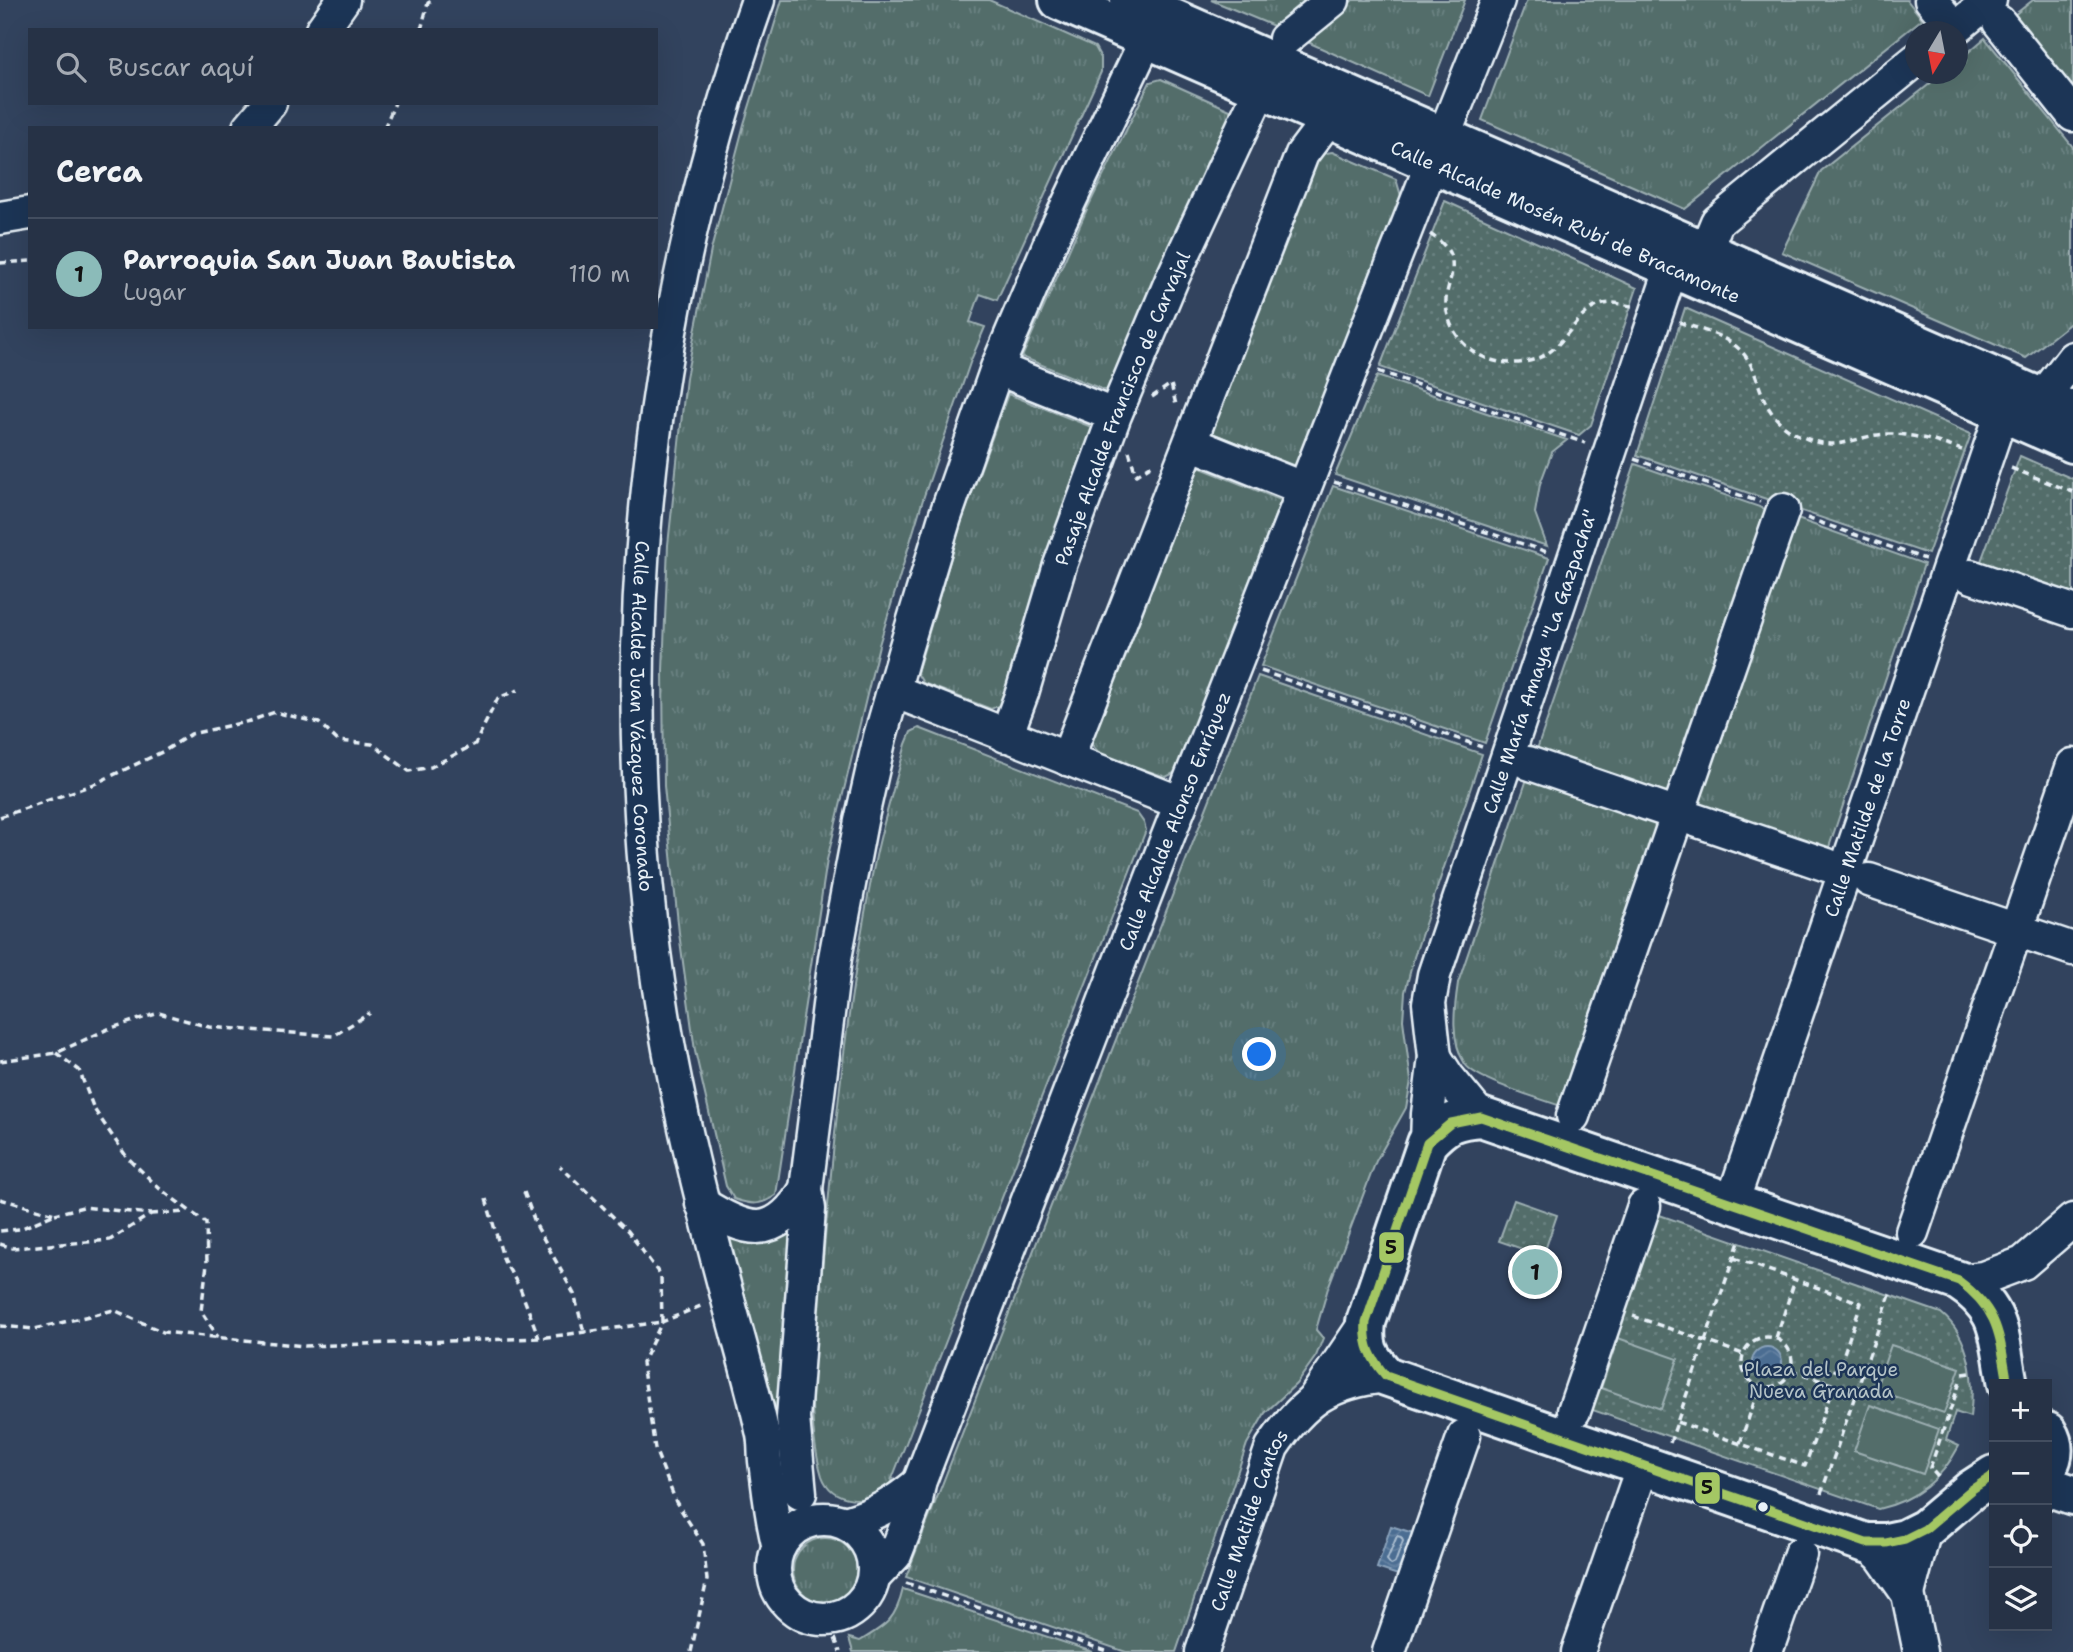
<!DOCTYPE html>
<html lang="es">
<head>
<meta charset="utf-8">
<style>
  body { margin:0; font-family:"Shantell Sans",sans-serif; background:#2e3a4d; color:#f1f3f6 }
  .controls { position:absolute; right:21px; bottom:21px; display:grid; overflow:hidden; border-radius:0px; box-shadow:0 7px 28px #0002 }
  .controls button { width:63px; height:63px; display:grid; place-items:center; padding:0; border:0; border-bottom:2px solid #424d5f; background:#263246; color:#f1f3f6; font:35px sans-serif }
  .compass { position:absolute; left:1905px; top:21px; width:63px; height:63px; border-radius:50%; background:#263246; box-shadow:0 7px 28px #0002; rotate:190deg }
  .you { position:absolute; left:1260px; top:1055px; width:24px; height:24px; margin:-18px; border:5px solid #fff; border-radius:50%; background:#1a73e8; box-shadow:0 0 0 10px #1a73e833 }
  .badge { display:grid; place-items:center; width:46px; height:46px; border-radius:50%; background:#8bbbb9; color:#111; font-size:23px; font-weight:700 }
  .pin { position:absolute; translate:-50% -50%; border:4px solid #fff; box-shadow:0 2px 7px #0006 }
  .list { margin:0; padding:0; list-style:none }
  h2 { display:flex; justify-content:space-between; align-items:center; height:91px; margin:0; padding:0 28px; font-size:30px }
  h2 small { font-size:23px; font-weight:400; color:#a4aab3 }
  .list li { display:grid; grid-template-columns:46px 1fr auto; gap:21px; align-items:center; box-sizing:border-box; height:112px; padding:0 28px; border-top:2px solid #424d5f }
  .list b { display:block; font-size:26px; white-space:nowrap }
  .list p { margin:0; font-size:23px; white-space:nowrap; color:#a4aab3 }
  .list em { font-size:23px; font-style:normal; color:#a4aab3 }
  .icon { flex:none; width:38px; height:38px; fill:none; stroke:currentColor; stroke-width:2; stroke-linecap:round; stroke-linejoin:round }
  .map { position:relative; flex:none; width:2073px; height:1652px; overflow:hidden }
  .search { position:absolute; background:#263246; box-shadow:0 7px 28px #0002; left:28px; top:28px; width:630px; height:77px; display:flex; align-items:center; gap:18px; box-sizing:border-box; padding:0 24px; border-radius:0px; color:#a4aab3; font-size:26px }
  .panel { position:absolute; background:#263246; box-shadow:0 7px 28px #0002; left:28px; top:126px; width:630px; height:203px; border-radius:0px }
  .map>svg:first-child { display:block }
</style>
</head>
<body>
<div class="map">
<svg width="2073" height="1652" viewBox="0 0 2073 1652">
  <defs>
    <pattern id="grass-tufts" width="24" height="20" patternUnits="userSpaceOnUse" patternTransform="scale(1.75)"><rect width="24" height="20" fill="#526d6b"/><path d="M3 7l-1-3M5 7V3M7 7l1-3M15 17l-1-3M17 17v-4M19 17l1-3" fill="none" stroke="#6b8281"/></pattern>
    <pattern id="park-dots" width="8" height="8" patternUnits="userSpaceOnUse" patternTransform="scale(1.75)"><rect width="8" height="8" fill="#526d6b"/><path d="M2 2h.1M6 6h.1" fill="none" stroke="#6b8281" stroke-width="1.8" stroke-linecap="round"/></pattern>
    <pattern id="water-waves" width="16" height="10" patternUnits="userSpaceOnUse" patternTransform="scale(1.75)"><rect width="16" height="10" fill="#4b6d92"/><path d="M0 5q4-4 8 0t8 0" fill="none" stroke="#6582a2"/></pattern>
  </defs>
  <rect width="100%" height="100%" fill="#32435e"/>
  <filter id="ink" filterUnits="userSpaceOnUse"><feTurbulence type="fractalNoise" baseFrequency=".0143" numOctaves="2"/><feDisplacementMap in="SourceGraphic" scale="14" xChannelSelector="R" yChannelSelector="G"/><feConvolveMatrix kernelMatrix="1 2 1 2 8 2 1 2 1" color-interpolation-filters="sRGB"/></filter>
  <g filter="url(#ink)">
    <path fill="url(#grass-tufts)" stroke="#9dafb2" stroke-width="2" d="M782 0H989L1095 47 1101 58V72L997 300 980 294 970 322 985 327 971 360 924 496 879 645 827 860 776 1195C761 1206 751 1205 734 1199L726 1186 695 1051 679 933 664 786 663 670 668 545 686 378 711 250 744 124Z
      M1211 0H1317L1281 29Z
      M1353 0H1465L1428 96 1303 40Z
      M1527 0H1907L1922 19 1685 209 1482 120Z
      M2033 0H2073V90L2013 16Z
      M1985 38 2073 147V321L2026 358 1782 252 1821 171 1942 74H1958V61Z
      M1161 79 1230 110V125L1109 392 1022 357 1087 209 1150 82Z
      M1332 152 1396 179 1401 196 1295 466 1209 432 1313 161 1321 154Z
      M1377 376 1567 440 1552 452 1540 484 1535 513 1547 546 1335 475Z
      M1008 394 1094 428 1005 703 991 709 923 683 917 673 961 523Z
      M1635 464 1777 513 1677 800 1534 758Z
      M1196 466 1281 500 1176 772 1166 777 1101 755 1092 745 1089 736Z
      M1333 486 1549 558 1485 743 1261 666Z
      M1786 515 1924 564 1825 859 1684 811Z
      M1258 676 1482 754 1414 957 1405 992 1403 1020 1411 1081 1406 1108 1376 1161 1328 1288 1316 1330 1323 1338 1316 1356 1296 1384 1265 1413 1247 1444 1176 1652H1126L906 1577Z
      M919 728 1137 813 1144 823 1146 830 888 1489C869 1504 832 1504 822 1476 802 1410 817 1327 823 1260 835 1125 848 989 876 856 884 818 896 781 906 744L911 732Z
      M1558 777 1671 817 1570 1109C1548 1101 1476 1081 1465 1064 1450 1040 1454 1010 1458 983L1527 779 1554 789Z
      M804 1207 782 1441 720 1226Z
      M793 1570a32 32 0 1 1 64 0a32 32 0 1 1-64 0Z
      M903 1589 1093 1652H853L849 1638 860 1641C887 1625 896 1619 903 1589Z"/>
    <path fill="url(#park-dots)" stroke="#9dafb2" stroke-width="2" d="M1445 201 1637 288 1591 425 1579 435 1380 367Z
      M1685 308 1971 434 1928 554 1637 455Z
      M2020 456 2073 479V605L1977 572Z
      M1514 1200 1557 1215 1543 1256 1499 1241Z
      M1648 1211 1941 1313C1971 1337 1975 1381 1970 1417L1955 1412 1946 1440 1959 1446C1941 1480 1917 1500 1878 1509L1581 1406Z"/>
    <path fill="#526d6b" stroke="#9dafb2" stroke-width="2" d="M1618 1338 1678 1359 1661 1409 1601 1388Z
      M1891 1345 1960 1368 1944 1413 1875 1390Z
      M1870 1405 1939 1429 1923 1474 1854 1451Z"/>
    <path fill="url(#water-waves)" stroke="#8aa2bb" stroke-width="2" d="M1752 1362a15 15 0 1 1 30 0a15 15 0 1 1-30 0Z
      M1391 1526 1413 1533 1398 1575 1377 1568Z"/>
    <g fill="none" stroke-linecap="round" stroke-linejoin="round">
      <path stroke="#a9bccf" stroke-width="2" d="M1397 1536 1401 1537 1403 1541 1395 1563 1391 1565 1387 1560Z"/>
      <g stroke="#e8f1f8" stroke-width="37">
        <g id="minor">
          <path id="s1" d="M758 0C643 325 608 673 663 1014 679 1113 704 1210 730 1307 741 1348 753 1389 762 1430 765 1440 764 1451 765 1461 769 1490 771 1519 779 1547"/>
          <path d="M1931 0 1941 12"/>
          <path d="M1999 22 2073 115"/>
          <path d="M322 30 343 0"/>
          <path d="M1951 32 1990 0"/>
          <path d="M1285 39 1333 0"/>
          <path d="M249 128 270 103"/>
          <path d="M1443 138 1498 0"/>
          <path d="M0 218 30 213"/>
          <path d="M1705 251 1717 222 1916 60"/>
          <path d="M1011 374 1106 412"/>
          <path d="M2042 398 2073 358"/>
          <path d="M1200 447 1292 484"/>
          <path d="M1970 576 2073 611"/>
          <path d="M894 691 1181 803"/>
          <path id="s2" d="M1006 736 1022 693 1060 565 1115 415 1172 279 1261 88"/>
          <path d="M1067 759 1302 154 1329 118"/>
          <path d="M1528 763 1827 865"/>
          <path d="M1869 880 2073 949"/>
          <path d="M1435 1057 1448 1077 1481 1117"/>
          <path d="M1573 1116 1783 510"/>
          <path id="s3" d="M1427 1143 1428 1114 1435 1057 1429 1003 1434 975 1672 267"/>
          <path id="s4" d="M1732 1203 2002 412"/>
          <path d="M702 1204C748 1233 774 1241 806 1189"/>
          <path d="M1912 1232 2073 765"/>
          <path d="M1959 1281 1983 1278 2023 1263 2073 1220"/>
          <path d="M1314 1399 1366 1322"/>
          <path d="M1574 1411 1644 1206"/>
          <path d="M800 1493 793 1418 809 1209 806 1189 835 958 861 821 880 737 904 653 945 517 997 368 1053 236 1147 38"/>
          <circle cx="824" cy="1569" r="50"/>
          <path d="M845 1523C876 1514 894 1504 919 1483"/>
          <path d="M1866 1543 1881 1556 1908 1594 1920 1652"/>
          <path id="s5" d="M874 1577 895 1555 916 1501 919 1483 1165 844 1432 163"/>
          <path d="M1908 1594 1925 1529"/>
          <path id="s6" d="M1202 1652 1272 1447C1304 1400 1329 1382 1386 1376"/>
          <path d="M1389 1652 1464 1436"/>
          <path d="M1578 1652 1643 1465"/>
          <path d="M1766 1652 1800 1554"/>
        </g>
      </g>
      <g stroke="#e8f1f8" stroke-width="44">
        <g id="major">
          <path id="s7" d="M1059 0 2073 443"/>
          <path d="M1130 0 2073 412"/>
          <path d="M2047 1432C2055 1445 2054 1456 2047 1468"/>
          <path d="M1994 1475 1971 1490 1925 1529 1905 1539 1886 1543H1866L1386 1376C1368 1356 1363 1348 1366 1322L1427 1143C1446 1123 1454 1119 1481 1117L1959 1281C2004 1310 1998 1337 2008 1384"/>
          <path d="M2047 1486 2073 1495"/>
        </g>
      </g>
      <path stroke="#e8f1f8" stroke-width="3.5" stroke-dasharray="7 5" stroke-linecap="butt" d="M421 30 428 3 433 0
        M384 128 395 103
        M1430 234C1440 241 1450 248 1452 262 1454 276 1445 290 1446 304 1450 352 1500 375 1541 357 1568 345 1578 304 1611 303 1617 303 1625 305 1632 306
        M0 263 30 261
        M1679 322C1698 329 1722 334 1738 348 1758 365 1757 393 1772 413 1779 423 1790 431 1801 436 1839 455 1856 434 1889 434 1916 434 1937 442 1962 450
        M1378 371 1585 443
        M1152 397 1171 384 1176 405
        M1129 451 1136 475 1152 465
        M1634 459 1760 502
        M2011 468 2073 492
        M1334 482 1550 553
        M1807 518 1925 559
        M1261 671 1482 747
        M0 817 92 785 164 751 191 734 250 721 275 712 319 723 338 741 372 744 409 771 431 767 475 744 498 698 518 690
        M56 1053 79 1070 94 1109 126 1156 160 1189 206 1223 207 1264 201 1311 218 1337
        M0 1061 56 1053 108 1029 159 1013 209 1027 333 1036 370 1013
        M524 1192 536 1225 574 1294 584 1332
        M0 1199 55 1214 20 1229 0 1231
        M486 1199 504 1261 520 1288 539 1338
        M151 1214 187 1212
        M0 1244 13 1248 110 1240 151 1214 83 1207 55 1214
        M1633 1316 1743 1354
        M0 1326 35 1329 114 1310 163 1332 305 1346 539 1338 662 1322 661 1276 628 1231 560 1166
        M1742 1362a25 25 0 1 1 50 0a25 25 0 1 1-50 0Z
        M1776 1338 1795 1280
        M1792 1370 1856 1393
        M1963 1374 1970 1373
        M1677 1422 1805 1466 1829 1398 1819 1395 1828 1368 1838 1371 1861 1303 1734 1258
        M1670 1443 1740 1239
        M1740 1443 1760 1385
        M1938 1477 1930 1468 1960 1382H1964
        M1821 1494 1891 1292
        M906 1583 1109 1652
        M835 1638 840 1652
        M691 1652 707 1580 703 1544 676 1502 655 1449 642 1363 662 1322 703 1305"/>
      <use href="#minor" stroke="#1d3557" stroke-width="32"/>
      <use href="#major" stroke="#1d3557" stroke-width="38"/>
      <g stroke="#1d3557" stroke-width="14">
        <path id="bus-1" d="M1994 1475 1971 1490 1925 1529 1905 1539 1886 1543H1866L1386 1376C1371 1359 1364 1345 1366 1322L1427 1143 1451 1123 1481 1117 1959 1281C2001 1312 1999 1336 2008 1384"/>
      </g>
      <use href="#bus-1" stroke="#a4c764" stroke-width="9"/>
    </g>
  </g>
  <circle fill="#e8f1f8" stroke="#1d3557" stroke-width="2.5" cx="1763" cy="1507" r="6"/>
  <g text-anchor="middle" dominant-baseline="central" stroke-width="5" stroke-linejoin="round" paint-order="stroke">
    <g font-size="19" fill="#e8f1f8" stroke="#1d3557">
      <text stroke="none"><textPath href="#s7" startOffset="553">Calle Alcalde Mosén Rubí de Bracamonte</textPath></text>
      <text stroke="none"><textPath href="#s2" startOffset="348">Pasaje Alcalde Francisco de Carvajal</textPath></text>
      <text stroke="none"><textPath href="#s3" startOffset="500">Calle María Amaya "La Gazpacha"</textPath></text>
      <text stroke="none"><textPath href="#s1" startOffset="730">Calle Alcalde Juan Vázquez Coronado</textPath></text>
      <text stroke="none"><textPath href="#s4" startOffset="418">Calle Matilde de la Torre</textPath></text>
      <text stroke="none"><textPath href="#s5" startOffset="816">Calle Alcalde Alonso Enríquez</textPath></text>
      <text stroke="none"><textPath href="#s6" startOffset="140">Calle Matilde Cantos</textPath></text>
    </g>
    <g font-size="19" fill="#b4c3c7" stroke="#1d3557">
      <text x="1821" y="1369">Plaza del Parque<tspan x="1821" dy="22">Nueva Granada</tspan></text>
    </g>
  </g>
  <g stroke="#1d3557" stroke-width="2.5">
    <rect x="1378" y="1231" width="27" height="33" rx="7" fill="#a4c764"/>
    <rect x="1694" y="1471" width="27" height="34" rx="7" fill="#a4c764"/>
  </g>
  <g font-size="19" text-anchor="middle" font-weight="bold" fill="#111">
    <text x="1391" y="1254">5</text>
    <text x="1707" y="1494">5</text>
  </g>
</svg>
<div class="controls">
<button>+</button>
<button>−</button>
<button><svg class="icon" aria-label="locate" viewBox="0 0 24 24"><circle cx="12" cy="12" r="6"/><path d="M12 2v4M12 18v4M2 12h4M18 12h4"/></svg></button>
<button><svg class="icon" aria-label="layers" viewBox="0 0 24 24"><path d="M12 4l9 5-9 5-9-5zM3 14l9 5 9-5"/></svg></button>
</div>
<svg class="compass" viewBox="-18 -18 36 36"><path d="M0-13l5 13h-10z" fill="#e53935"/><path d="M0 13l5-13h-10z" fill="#a4aab3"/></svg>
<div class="you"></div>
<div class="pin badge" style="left:1535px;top:1272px">1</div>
<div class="search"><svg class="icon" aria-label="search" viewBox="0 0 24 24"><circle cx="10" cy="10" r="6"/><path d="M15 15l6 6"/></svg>Buscar aquí</div>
<section class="panel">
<h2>Cerca<small></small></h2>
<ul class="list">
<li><span class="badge">1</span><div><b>Parroquia San Juan Bautista</b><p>Lugar</p></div><em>110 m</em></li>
</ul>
</section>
</div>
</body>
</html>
